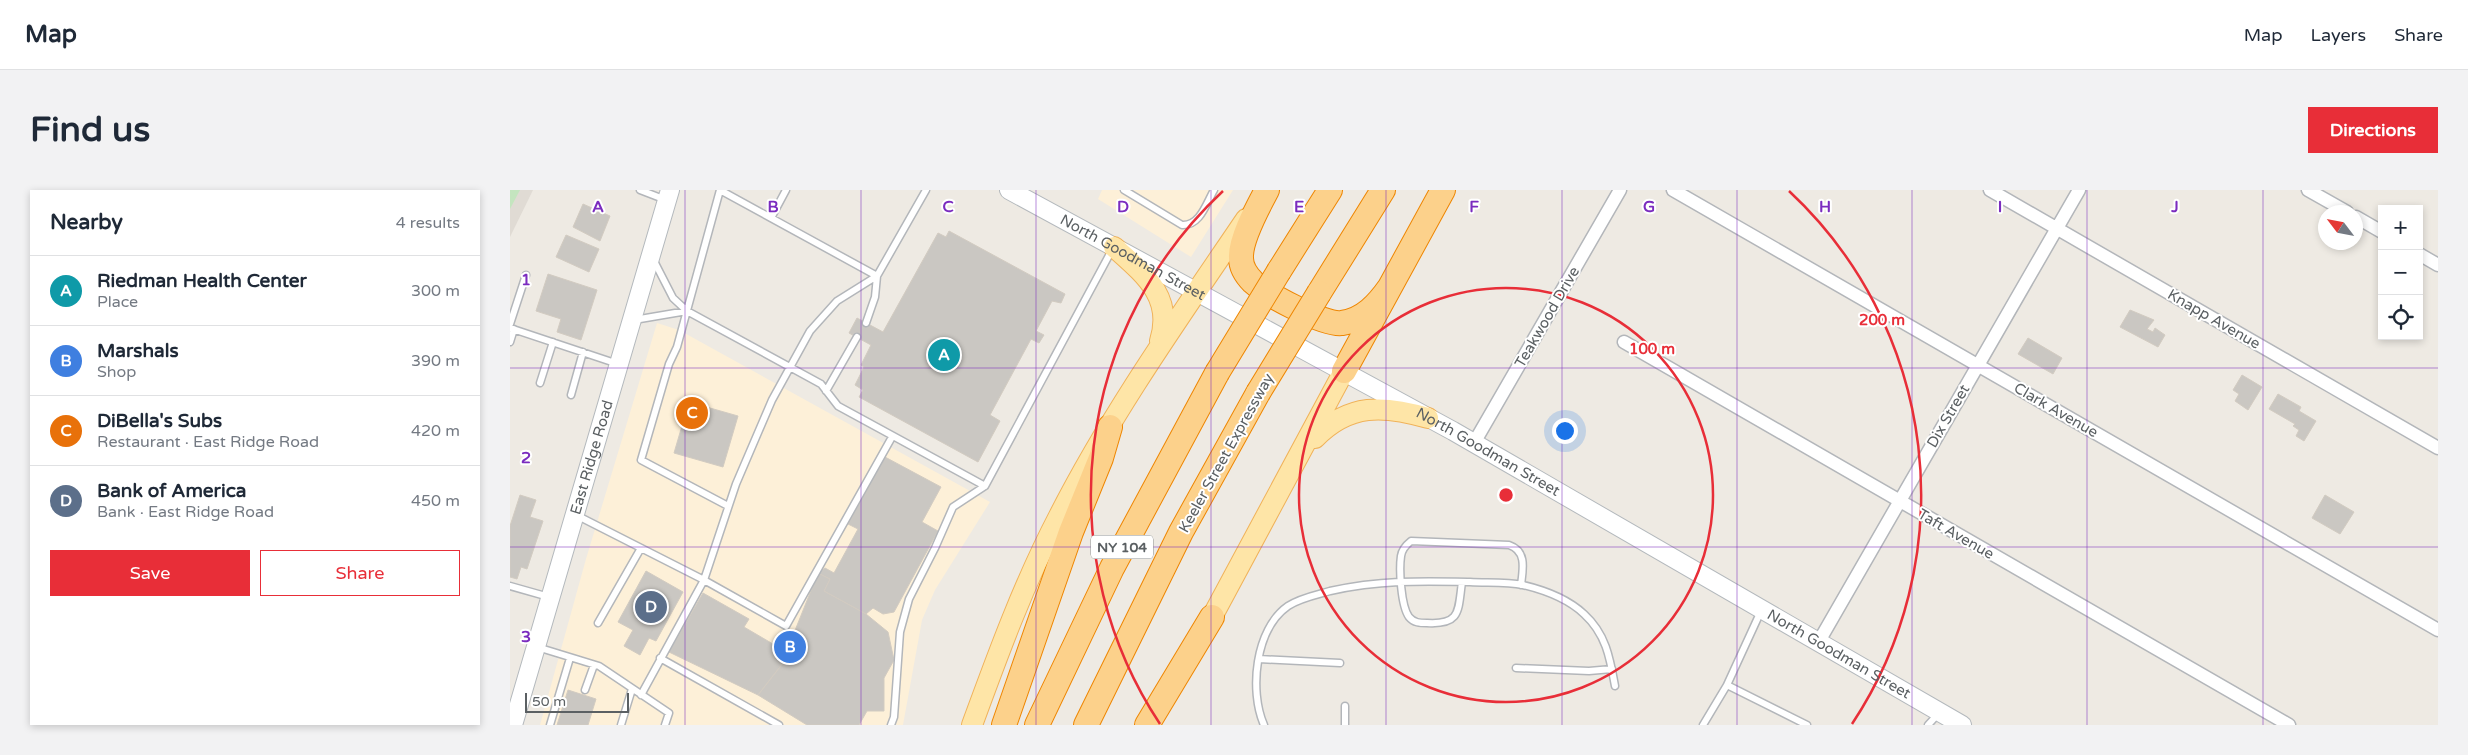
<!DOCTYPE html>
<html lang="en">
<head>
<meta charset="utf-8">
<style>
  body { margin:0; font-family:"Varela Round",sans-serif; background:#f2f2f3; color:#1f2937 }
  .controls { position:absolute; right:15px; top:15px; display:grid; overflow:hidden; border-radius:0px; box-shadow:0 2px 8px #0003 }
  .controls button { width:45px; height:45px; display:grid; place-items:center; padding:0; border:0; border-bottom:1px solid #e0e1e3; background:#fff; color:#1f2937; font:25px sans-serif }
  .compass { position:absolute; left:1808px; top:15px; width:45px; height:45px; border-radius:50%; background:#fff; box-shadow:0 2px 8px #0003; rotate:302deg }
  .scale { position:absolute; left:15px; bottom:12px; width:104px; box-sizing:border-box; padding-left:5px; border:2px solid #5b6063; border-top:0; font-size:14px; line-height:18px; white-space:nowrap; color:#5b6063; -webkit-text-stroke:4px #fff; paint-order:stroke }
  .you { position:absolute; left:1054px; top:240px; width:18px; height:18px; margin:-12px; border:4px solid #fff; border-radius:50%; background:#1a73e8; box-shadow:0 0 0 8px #1a73e833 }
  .badge { display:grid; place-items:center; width:32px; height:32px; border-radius:50%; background:#e82e38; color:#fff; font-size:16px; font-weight:700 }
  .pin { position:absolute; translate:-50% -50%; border:2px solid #fff; box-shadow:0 1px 5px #0006 }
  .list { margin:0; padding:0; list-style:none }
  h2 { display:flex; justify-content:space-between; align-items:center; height:65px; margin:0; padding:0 20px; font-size:21px }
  h2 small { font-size:16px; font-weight:400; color:#747a83 }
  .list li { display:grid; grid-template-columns:32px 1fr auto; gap:15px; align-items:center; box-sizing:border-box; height:70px; padding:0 20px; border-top:1px solid #e0e1e3 }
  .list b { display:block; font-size:19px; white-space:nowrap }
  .list p { margin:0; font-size:16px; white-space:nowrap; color:#747a83 }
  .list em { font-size:16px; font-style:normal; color:#747a83 }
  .actions { display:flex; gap:10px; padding:15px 20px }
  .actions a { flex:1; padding:11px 0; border:1px solid #e82e38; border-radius:0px; text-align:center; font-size:18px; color:#e82e38 }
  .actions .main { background:#e82e38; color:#fff }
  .icon { flex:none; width:28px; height:28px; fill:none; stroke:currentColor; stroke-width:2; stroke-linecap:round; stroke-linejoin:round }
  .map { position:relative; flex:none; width:1928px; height:535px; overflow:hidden; border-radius:0px }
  header { display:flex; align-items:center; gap:30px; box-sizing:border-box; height:70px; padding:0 25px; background:#fff; border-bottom:1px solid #e0e1e3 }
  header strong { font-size:24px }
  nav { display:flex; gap:28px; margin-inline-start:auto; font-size:18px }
  .intro { display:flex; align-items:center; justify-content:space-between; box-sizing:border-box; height:120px; padding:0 30px }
  h1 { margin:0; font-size:35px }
  .button { padding:12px 22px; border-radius:0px; background:#e82e38; color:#fff; font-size:18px; font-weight:700 }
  main { display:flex; gap:30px; padding:0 30px }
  aside { flex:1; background:#fff; border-radius:0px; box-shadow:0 2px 8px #0003 }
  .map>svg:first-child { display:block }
</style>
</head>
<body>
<header>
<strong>Map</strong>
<nav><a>Map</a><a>Layers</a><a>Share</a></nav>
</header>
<div class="intro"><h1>Find us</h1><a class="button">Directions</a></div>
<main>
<aside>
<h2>Nearby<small>4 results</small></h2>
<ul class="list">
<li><span class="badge" style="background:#0f9aa8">A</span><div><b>Riedman Health Center</b><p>Place</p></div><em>300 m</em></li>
<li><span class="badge" style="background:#3f7fe0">B</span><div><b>Marshals</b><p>Shop</p></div><em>390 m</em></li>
<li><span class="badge" style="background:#e8710a">C</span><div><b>DiBella's Subs</b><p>Restaurant · East Ridge Road</p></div><em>420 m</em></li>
<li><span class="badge" style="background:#5c6f8a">D</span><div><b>Bank of America</b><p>Bank · East Ridge Road</p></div><em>450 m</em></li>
</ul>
<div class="actions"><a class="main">Save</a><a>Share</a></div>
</aside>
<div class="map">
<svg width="1928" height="535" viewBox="0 0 1928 535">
  <rect width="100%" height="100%" fill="#eeeae3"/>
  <path fill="#fdf0d8" d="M592 0H723L681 67 588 9Z
    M147 133 169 140 480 312 425 400 412 430 393 535H30L76 369Z"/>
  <path fill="#e0dbd4" d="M0 0H23L0 47Z"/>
  <path fill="#c4e5bf" d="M0 0H10L0 19Z"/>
  <path fill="#cac7c2" stroke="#d2cbc1" d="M73 14 100 26 90 51 63 37Z
    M439 41 555 104 551 113 542 111 526 141 534 145 529 153 521 149 480 225 490 231 468 272 349 207 353 200 345 195 354 177 351 175 361 155 339 143 347 128 373 142 428 43 436 47Z
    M56 45 89 59 79 82 46 67Z
    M38 84 87 100 71 150 47 142 51 129 26 121Z
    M1620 120 1644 130 1637 139 1643 142 1645 138 1655 145 1648 157 1610 137Z
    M1518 148 1552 168 1543 184 1508 164Z
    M1732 185 1752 197 1738 220 1725 211 1729 204 1723 200Z
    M1768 204 1791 217 1789 221 1806 231 1794 251 1786 246 1789 240 1783 236 1785 234 1759 219Z
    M179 212 228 226 213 277 164 263Z
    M375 267 431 297 412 332 428 341 384 422 373 424 363 418 356 424 314 401 320 389 308 383 315 378 324 383 348 339 338 334Z
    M10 305 26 310 20 327 33 331 17 379 11 377 7 389 0 387V336Z
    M1815 305 1844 322 1830 344 1802 328Z
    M136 381 173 402 146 451 139 448 130 465 114 456 123 440 108 432Z
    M308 383 320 389 314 401 356 424 378 442 384 470 374 488V521H357L349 535H297L248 505 280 464 289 446 284 443Z
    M193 403 239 429 234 437 280 464 248 505 159 462Z
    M58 500 86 509 78 535H47Z"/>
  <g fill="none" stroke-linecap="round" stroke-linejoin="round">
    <g stroke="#b3b6ba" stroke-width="9">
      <path id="lane" d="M130 0 156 10
        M210 0 167 157 159 174 131 270 218 316
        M210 0 367 86 365 107 356 133
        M614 0 672 35C690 36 696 14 704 0
        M261 28 276 0
        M143 69 163 108 177 121 311 194 328 216 475 296
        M124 130 177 121
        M0 134 16 85
        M0 138 108 174
        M0 152 4 139
        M30 193 43 152
        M316 201 347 147
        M61 205 73 162
        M66 325 194 390 276 436 382 247
        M952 392C948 421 951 435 917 433 910 433 904 433 899 427 891 416 889 380 891 366 892 359 896 355 901 351L999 355C1017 361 1013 379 1011 395
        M0 396 39 407
        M88 433 131 358
        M27 457 89 476 159 523 155 535
        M150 468 269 535
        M749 469 830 473
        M1006 478 1079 481 1102 479
        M1217 495 1251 421
        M75 500 84 475
        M131 505 194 390 226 294 262 210 300 141 327 111 367 86 416 0
        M40 535 60 468
        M111 535 122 499
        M381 535 384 527 390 442 399 409 425 358 443 317 475 296 603 58
        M754 535C739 501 745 439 778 416 790 408 806 405 820 401 870 390 910 391 960 392 977 393 996 392 1013 395 1034 400 1058 409 1074 424 1096 444 1100 468 1105 496
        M835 535V516
        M1193 535 1217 495 1297 535
        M1418 535 1429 523"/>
    </g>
    <g stroke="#b3b6ba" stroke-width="15">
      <path id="street" d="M1163 0 1928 440
        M1480 0 1928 258
        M1798 0 1837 22
        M1846 27 1872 42
        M1909 64 1928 75
        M1114 152 1779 535
        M964 253 1110 0
        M1308 453 1569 0"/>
    </g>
    <g stroke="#b4b9bd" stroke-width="20">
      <g id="secondary">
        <path id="s1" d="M499 0 943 241 1452 535"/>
        <path id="s2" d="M3 535 160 0"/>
      </g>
    </g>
    <g stroke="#f0b259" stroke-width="22">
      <path id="primary" d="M604 57C634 84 664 107 650 151
        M805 248C839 213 874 215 918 228
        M695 440 834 181
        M462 535C488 464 514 393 549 326 602 222 671 125 736 29"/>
    </g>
    <g stroke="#ee8602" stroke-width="26">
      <path id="highway" d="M757 0C748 17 730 49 731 68 731 77 737 86 743 92 756 104 815 136 832 133 854 130 868 114 880 97
        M769 81 820 0
        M809 103 873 0
        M834 181 933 0
        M494 535 561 342 591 268 600 237
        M527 535 602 378 707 183
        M576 535 671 342 748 203
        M637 535 702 427"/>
    </g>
    <use href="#lane" stroke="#fff" stroke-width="6"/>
    <use href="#street" stroke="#fff" stroke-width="12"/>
    <use href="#secondary" stroke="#fff" stroke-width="18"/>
    <use href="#primary" stroke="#fee5a7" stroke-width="20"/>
    <use href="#highway" stroke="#fcd18b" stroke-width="24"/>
    <g stroke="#ee8602" stroke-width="26" stroke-linecap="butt">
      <path id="highway-bridge" d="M707 183 769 81
        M748 203 809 103"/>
    </g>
    <use href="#highway-bridge" stroke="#fcd18b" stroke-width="24"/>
  </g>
  <path fill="none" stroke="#7b2cbf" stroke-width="1" stroke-opacity="0.55" d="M175 0V535M351 0V535M526 0V535M701 0V535M876 0V535M1052 0V535M1227 0V535M1402 0V535M1577 0V535M1753 0V535M0 178H1928M0 357H1928"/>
  <g fill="none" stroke="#e82e38" stroke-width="2.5">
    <circle cx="996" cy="305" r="207"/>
    <path d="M650 534A415 415 0 0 1 713 1M1279 1A415 415 0 0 1 1342 534"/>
  </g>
  <g text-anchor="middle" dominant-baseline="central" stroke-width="4" stroke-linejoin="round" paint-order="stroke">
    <rect fill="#fff" stroke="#8c9092" stroke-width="1" x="581" y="345.5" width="62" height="23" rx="4"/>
    <g font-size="14" font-weight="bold" fill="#5b6063">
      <text x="612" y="357">NY 104</text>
    </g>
    <g font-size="15" fill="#5b6063" stroke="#fff">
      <text stroke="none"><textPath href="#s1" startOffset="141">North Goodman Street</textPath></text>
      <text transform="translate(1037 127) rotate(-60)">Teakwood Drive</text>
      <text transform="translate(1704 129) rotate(30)">Knapp Avenue</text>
      <text transform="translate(1546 220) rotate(30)">Clark Avenue</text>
      <text transform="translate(1438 226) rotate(-60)">Dix Street</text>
      <text stroke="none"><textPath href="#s1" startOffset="546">North Goodman Street</textPath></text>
      <text transform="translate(716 263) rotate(-61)">Keeler Street Expressway</text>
      <text stroke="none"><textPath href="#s2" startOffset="279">East Ridge Road</textPath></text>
      <text transform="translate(1446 344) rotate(30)">Taft Avenue</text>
      <text stroke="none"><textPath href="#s1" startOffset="951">North Goodman Street</textPath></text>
    </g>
  </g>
  <g font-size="16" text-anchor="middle" font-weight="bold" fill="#7b2cbf" stroke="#fff" stroke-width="4" stroke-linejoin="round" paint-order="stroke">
    <text x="88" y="22">A</text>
    <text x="263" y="22">B</text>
    <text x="438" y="22">C</text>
    <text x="613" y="22">D</text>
    <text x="789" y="22">E</text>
    <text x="964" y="22">F</text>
    <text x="1139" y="22">G</text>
    <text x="1315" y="22">H</text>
    <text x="1490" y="22">I</text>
    <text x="1665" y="22">J</text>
    <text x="16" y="95">1</text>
    <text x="16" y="273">2</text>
    <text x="16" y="452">3</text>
  </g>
  <circle cx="996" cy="305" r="8" fill="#e82e38" stroke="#fff" stroke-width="2.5"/>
  <g font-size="15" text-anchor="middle" font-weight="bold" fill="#e82e38" stroke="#fff" stroke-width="4" stroke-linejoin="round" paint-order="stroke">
    <text x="1372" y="135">200 m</text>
    <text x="1142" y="164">100 m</text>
  </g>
</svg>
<div class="controls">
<button>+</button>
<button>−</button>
<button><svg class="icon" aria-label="locate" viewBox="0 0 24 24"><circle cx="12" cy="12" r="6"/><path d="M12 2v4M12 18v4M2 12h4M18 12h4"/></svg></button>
</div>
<svg class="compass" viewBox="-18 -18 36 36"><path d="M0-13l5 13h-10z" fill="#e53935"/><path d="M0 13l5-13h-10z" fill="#747a83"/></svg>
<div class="scale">50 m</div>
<div class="you"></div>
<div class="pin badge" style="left:434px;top:165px;background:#0f9aa8">A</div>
<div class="pin badge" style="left:280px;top:457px;background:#3f7fe0">B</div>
<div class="pin badge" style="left:182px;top:223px;background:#e8710a">C</div>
<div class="pin badge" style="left:141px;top:417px;background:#5c6f8a">D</div>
</div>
</main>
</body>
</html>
